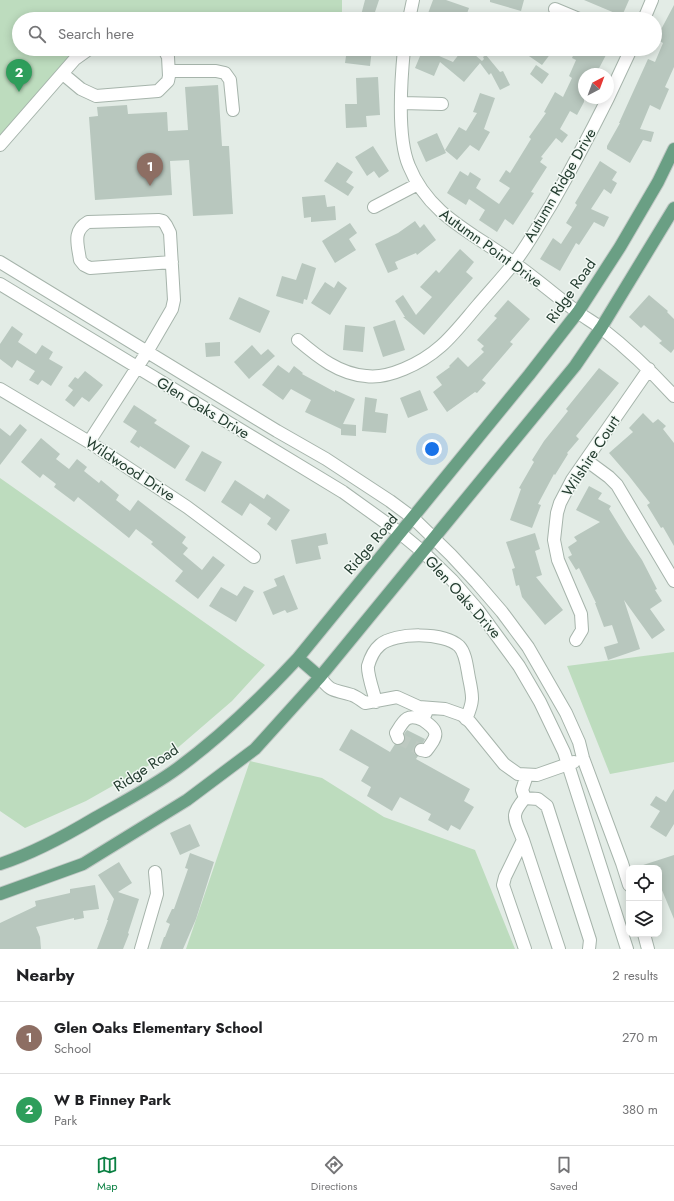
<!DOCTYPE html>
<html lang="en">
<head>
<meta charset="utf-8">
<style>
  body { margin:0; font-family:Jost,sans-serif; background:#f6f6f6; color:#202124 }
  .controls { position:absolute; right:12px; bottom:12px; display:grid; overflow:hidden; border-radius:8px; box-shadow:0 2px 10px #0003 }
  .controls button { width:36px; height:36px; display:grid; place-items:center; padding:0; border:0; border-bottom:1px solid #e0e0e0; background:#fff; color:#202124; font:20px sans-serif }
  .compass { position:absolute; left:578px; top:68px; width:36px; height:36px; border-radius:50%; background:#fff; box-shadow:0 2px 10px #0003; rotate:41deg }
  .you { position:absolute; left:432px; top:449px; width:14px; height:14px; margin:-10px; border:3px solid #fff; border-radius:50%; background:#1a73e8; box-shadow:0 0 0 6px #1a73e833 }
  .badge { display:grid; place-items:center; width:26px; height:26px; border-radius:50%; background:#0b8043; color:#fff; font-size:13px; font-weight:700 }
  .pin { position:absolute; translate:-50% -33px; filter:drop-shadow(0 1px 2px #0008) }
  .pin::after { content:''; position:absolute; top:21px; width:14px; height:12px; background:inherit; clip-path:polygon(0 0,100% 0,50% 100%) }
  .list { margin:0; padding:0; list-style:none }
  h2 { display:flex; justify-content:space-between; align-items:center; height:52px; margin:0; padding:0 16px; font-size:17px }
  h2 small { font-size:13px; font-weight:400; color:#757577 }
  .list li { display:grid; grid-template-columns:26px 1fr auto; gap:12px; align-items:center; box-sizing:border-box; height:72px; padding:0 16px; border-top:1px solid #e0e0e0 }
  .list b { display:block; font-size:15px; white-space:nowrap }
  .list p { margin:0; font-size:13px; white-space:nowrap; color:#757577 }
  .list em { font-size:13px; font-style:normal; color:#757577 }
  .icon { flex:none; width:22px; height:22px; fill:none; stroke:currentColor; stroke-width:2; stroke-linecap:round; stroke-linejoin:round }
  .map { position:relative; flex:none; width:674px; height:949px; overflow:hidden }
  .search { position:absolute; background:#fff; box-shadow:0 2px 10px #0003; left:12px; right:12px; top:12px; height:44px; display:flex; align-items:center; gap:10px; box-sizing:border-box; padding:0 14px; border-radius:22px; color:#757577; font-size:15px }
  .sheet { height:196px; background:#fff }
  nav { display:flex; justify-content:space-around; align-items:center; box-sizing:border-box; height:56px; border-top:1px solid #e0e0e0; background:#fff; font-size:11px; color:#757577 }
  nav a { display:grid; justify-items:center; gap:2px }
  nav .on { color:#0b8043 }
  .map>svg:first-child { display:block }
</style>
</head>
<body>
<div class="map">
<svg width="674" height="949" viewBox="0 0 674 949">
  <rect width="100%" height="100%" fill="#e3ece6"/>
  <path fill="#bddcbe" d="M0 0H342V19H19V49H77L0 135Z
    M0 478 265 665 232 701 174 751 86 801 25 828 0 811Z
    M674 652V762L610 774 567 666Z
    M250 761 322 778 384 817 475 850 515 949H186Z"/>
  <path fill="#b8c7be" d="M365 0H379L375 12 379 13 377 19H360Z
    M433 0H446L469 8 465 19H434L427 16Z
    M490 0H524L521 11 490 2Z
    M584 0H629L622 16Z
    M674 5V67L665 87 669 89 660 110 650 105 640 129 654 132 651 142 643 140 630 163 607 149V146L620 123H619L648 59 655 62 663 43 656 39Z
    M347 49H372L370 66 345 63Z
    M423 49 453 62 463 49H468L482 61 484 59 483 57 486 55 500 72 503 71 510 85 500 90 491 73 489 75 480 63 464 82 440 62 434 76 415 68Z
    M530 49H554L542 65 526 54Z
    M576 49H594L606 55 596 74H584V102L577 115 570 111 560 129 568 135 562 143 556 138 541 157 543 158 540 162 547 167 531 192 534 193 513 225 505 219 497 232 479 220 485 210 469 199 466 205 447 193 460 171 468 176 470 172 481 179 476 188 499 204 510 188 499 181 506 170 510 173 531 139 529 137 546 113 544 112 555 92 563 97 572 78 569 76 576 60 572 58Z
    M536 65 549 74 542 84 530 74Z
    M378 77 380 115 366 116 367 127 346 128 345 104H357L356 78Z
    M218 85 222 146H229L233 214 193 216 189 160 170 161 172 195 95 200 89 117 98 116 97 107 127 105 128 114 167 112 168 131 188 130 185 87Z
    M480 93 495 98 484 129 490 132 479 151 470 145 457 160 445 150 459 127 466 131 477 113 473 112Z
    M437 133 446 153 426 162 417 142Z
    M373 146 389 171 379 178 374 171 367 176 355 157Z
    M600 161 617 172 612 180 617 183 611 194 604 189 591 209 609 217 604 227 594 222 579 245 576 243 560 271 540 259 553 238 561 244 572 227 566 223 577 205 575 203Z
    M337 162 353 172 346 182 354 187 348 196 324 181Z
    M325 195 327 207 335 206 336 220 311 222V217L304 218 302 197Z
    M415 221 420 228 424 224 436 240 417 255 416 253 395 262 398 269 388 273 375 244 398 233Z
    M350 223 357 233 349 239 356 250 335 263 322 241Z
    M460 249 474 262 466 272 473 278 424 335 403 317H405L395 301 403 295 416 315 432 297 420 287 436 270 439 273Z
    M302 263 316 268 307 300 304 299 303 304 276 296 282 276 296 280Z
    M338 281 347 288 330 315 311 303 325 282 334 288Z
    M649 295 668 311 667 312 674 319V349L671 353 659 343 662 341 644 325 641 328 629 317Z
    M239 297 270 311 260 333 229 319Z
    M508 300 530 319 510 342 513 344 482 380 486 383 477 393 475 392 447 412 433 392 442 385 436 377 450 367 449 366 458 357 468 367 484 352 481 349 484 346 477 340 497 318 494 316Z
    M395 320 405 350 383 357 373 327Z
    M345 325 365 327 363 352 343 350Z
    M12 326 23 334 18 342 36 354 42 345 53 352 49 359 63 367 51 386 42 380 38 385 29 380 35 371 17 360 12 368 0 359V344Z
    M220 342V356L206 357 205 343Z
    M252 345 261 355 268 349 275 356 249 379 234 362Z
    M278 365 289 373 294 366 303 373 302 374 335 392V390L355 399 343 424 356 425V436L341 435V429L305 412 311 400 291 389 283 400 262 385Z
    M599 368 619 383 576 436 579 439 567 453 568 454 555 475 554 474 538 504 541 505 532 528 510 520 521 489 519 488 534 462 532 460 544 441 568 411 566 409Z
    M85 371 103 385 89 402 82 397 74 407 65 400 73 390 68 386 75 377 78 379Z
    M420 390 428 410 408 418 400 398Z
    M365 397 377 399 375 412 388 414 386 433 362 431Z
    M134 405 157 420 154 423 190 446 175 469 140 446 139 448 130 442 137 431 123 422Z
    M643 413 653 423 658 419 666 426 663 429 674 443V546L663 527 661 528 647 505 650 503 629 476 609 453 633 432 629 428Z
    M20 424 27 430 0 465V428L10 436Z
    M41 438 60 454 56 459 69 469 77 459 87 467 84 471 99 483 101 480 119 495 116 500 130 511 138 500 186 537 182 543 188 548 183 554 202 570 213 556 225 565 198 599 175 581 183 571 151 544 153 542 136 529 129 538 78 497 74 502 54 487 56 484 43 474 40 478 21 462Z
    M202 451 222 462 205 492 185 480Z
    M235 480 264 499 267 494 290 510 276 531 267 524 271 518 250 503 242 516 221 502Z
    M589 486 602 493 598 499 611 506 609 509 627 538 642 560 657 589 655 590 662 601 650 609 665 630 652 639 624 600 640 649 608 660 604 647 618 643 612 625 604 627 595 603H596L579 568 576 570 568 557 572 555 568 547 577 541 574 537 600 522 576 510Z
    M326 533 328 544 318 546 321 559 296 564 291 540Z
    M535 533 540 549 535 551 542 575 536 577 563 610 545 625 522 597 519 585 516 586 512 569 515 568 506 542Z
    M284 575 298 609 287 613 285 610 273 615 263 592 277 586 274 579Z
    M244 586 254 591 236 622 209 606 221 587 237 596Z
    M351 729 390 752 395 744 400 745 404 742 405 739 404 734 407 730 425 739 423 743 416 745 414 748V753L418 756 416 759 470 789 464 801 474 807 460 830 451 825 448 831 428 820 431 814 400 797 392 811 367 796 371 787 361 781 369 767 339 750Z
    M674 789V824L666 837 650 827 660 811 650 805 656 796 666 802Z
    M190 824 200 846 180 855 170 833Z
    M190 853 214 862 196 919 183 949H160L164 937H165L170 924 166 922 172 909H174L188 869 185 868Z
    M674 855V919L659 883V868H640V866Z
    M119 862 132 883 118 892 139 899 128 933 129 934 123 949H97L108 920H107L114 899 98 875Z
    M95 885 99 909 83 911 84 918 74 920V918L36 927 40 937 41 949H0V923L36 906 35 901 70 893V889Z"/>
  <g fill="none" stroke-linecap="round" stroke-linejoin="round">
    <path stroke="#bdc9c1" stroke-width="12" stroke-dasharray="12 6" stroke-linecap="butt" d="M398 738 421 750"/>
    <g stroke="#a6b4ab" stroke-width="14">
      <path id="minor" d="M555 9 579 19
        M409 19 413 0
        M644 19 652 0
        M404 49C401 80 397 138 409 166 429 216 474 233 514 263 535 278 555 295 576 311 584 317 593 322 601 328 628 349 652 372 674 396
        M169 71H216L225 73 230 80 233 110
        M63 74 81 89 96 96 158 91 168 81 169 76 168 57 164 49
        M608 98 631 49
        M402 103 442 104
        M0 145 75 59 89 49
        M374 207 418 184
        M0 262 277 431 326 459 390 501 413 518 451 555 477 583 502 612 528 647 566 713 579 742 583 758 622 863 629 885
        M0 284 343 492 400 533 423 552 452 580 478 610 519 666 540 702 564 752 627 949
        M298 340C318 357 339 374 366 376 379 378 392 374 404 369 440 354 454 333 478 305 490 291 502 278 514 263 528 245 539 224 551 205 571 170 590 134 608 98
        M0 389 89 442 187 507 254 557
        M89 442 147 352 172 309 174 300 170 233 166 225 163 221 159 220 88 222C72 231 78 245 80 260L84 265 90 268 172 262
        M586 460 609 477 617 485 674 581
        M576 640 582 630 581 614 558 560 554 540 557 513 560 503 572 480 649 369
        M320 677C332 694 335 689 352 695 357 697 361 700 365 703L397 697 419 707 445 709 462 715 470 722 504 764 518 774 537 775 574 762
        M376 702C374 693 367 674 368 666 370 659 374 650 380 645 395 632 444 632 459 646 466 653 467 668 469 678 473 697 474 701 466 719
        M398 738 396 733C404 720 407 713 423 720L428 708
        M421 750 426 751C438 735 440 732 423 720
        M525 798 538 799 547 806 590 940 589 949
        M525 798 522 790 527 775
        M523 840 559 949
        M644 934 648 949
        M141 949 157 894 155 872
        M525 949 503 885 505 877 523 840C515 818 509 817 525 798"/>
    </g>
    <g stroke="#c1c8c5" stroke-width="14">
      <path id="major" d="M298 658 320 677
        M0 864C34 853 65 836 95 818 123 802 152 787 178 768 223 735 261 698 298 658L529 375 578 312 620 247 658 182 674 149
        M0 894 83 864 187 800 255 749 320 677 575 366 601 328 674 208"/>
    </g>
    <use href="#minor" stroke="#fff" stroke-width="12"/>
    <use href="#major" stroke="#6a9f84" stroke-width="12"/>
  </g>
  <g text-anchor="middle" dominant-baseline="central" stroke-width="3" stroke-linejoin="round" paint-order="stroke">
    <g font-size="15" fill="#233c2f" stroke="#f3f9f5">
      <text transform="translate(560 185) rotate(-60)">Autumn Ridge Drive</text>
      <text transform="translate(491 248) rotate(36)">Autumn Point Drive</text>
      <text transform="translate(571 291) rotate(-55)">Ridge Road</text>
      <text transform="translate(203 408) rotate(31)">Glen Oaks Drive</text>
      <text transform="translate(591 456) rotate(-57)">Wilshire Court</text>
      <text transform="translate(130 469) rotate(33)">Wildwood Drive</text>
      <text transform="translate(371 544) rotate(-50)">Ridge Road</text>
      <text transform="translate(463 597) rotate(48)">Glen Oaks Drive</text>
      <text transform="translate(146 768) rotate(-33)">Ridge Road</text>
    </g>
  </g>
</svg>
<div class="controls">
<button><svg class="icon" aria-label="locate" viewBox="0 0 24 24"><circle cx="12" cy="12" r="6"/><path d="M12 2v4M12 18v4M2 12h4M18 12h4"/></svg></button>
<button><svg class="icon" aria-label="layers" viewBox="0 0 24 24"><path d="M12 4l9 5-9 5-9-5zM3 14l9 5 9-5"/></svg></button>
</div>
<svg class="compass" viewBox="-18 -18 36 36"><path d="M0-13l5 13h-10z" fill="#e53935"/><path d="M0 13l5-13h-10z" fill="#757577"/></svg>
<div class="you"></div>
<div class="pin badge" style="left:150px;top:186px;background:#8d6e63">1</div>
<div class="pin badge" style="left:19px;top:92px;background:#2e9e5b">2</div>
<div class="search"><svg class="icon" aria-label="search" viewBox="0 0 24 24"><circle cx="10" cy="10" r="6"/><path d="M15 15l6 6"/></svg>Search here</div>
</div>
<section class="sheet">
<h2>Nearby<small>2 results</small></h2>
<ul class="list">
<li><span class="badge" style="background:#8d6e63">1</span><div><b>Glen Oaks Elementary School</b><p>School</p></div><em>270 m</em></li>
<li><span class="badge" style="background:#2e9e5b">2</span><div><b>W B Finney Park</b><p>Park</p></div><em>380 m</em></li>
</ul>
</section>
<nav>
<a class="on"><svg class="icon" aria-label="map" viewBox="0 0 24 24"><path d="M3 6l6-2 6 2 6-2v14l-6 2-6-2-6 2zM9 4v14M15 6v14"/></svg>Map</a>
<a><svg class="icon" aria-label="directions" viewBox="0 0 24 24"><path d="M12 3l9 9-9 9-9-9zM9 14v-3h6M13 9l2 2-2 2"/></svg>Directions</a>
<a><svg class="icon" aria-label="saved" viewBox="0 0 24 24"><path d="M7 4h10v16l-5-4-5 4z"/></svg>Saved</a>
</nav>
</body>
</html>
